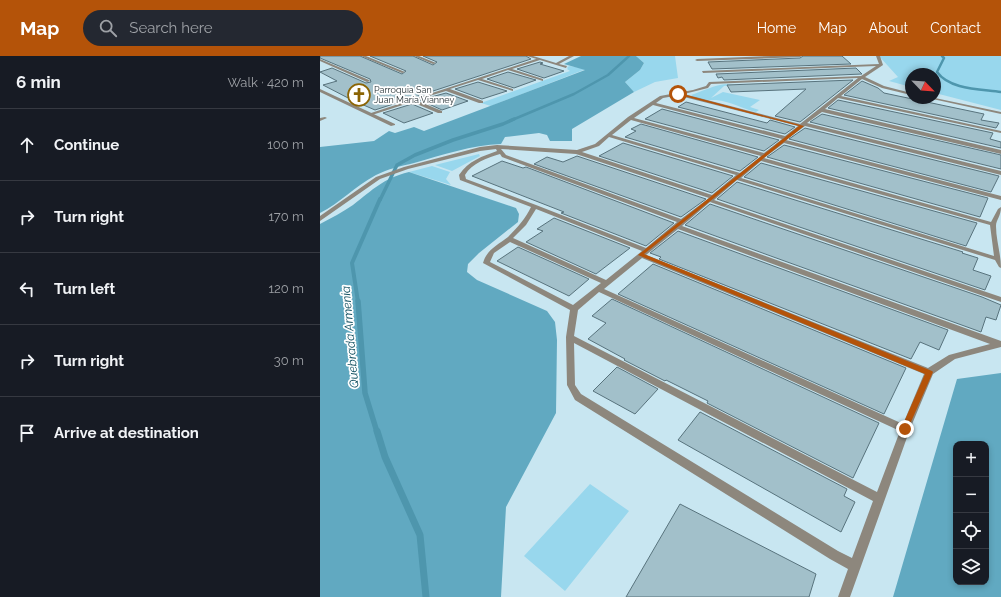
<!DOCTYPE html>
<html lang="en">
<head>
<meta charset="utf-8">
<style>
  body { margin:0; font-family:Raleway,sans-serif; background:#242831; color:#f1f3f6 }
  .controls { position:absolute; right:12px; bottom:12px; display:grid; overflow:hidden; border-radius:8px; box-shadow:0 2px 6px #0003 }
  .controls button { width:36px; height:36px; display:grid; place-items:center; padding:0; border:0; border-bottom:1px solid #363941; background:#171b24; color:#f1f3f6; font:20px sans-serif }
  .compass { position:absolute; left:585px; top:12px; width:36px; height:36px; border-radius:50%; background:#171b24; box-shadow:0 2px 6px #0003; rotate:115deg }
  .stop { position:absolute; width:12px; height:12px; margin:-9px; border:3px solid #b45309; border-radius:50%; background:#fff }
  .stop.end { background:#b45309; border-color:#fff; box-shadow:0 1px 4px #0008 }
  .list { margin:0; padding:0; list-style:none }
  h2 { display:flex; justify-content:space-between; align-items:center; height:52px; margin:0; padding:0 16px; font-size:17px }
  h2 small { font-size:13px; font-weight:400; color:#9ea1a6 }
  .list li { display:grid; grid-template-columns:26px 1fr auto; gap:12px; align-items:center; box-sizing:border-box; height:72px; padding:0 16px; border-top:1px solid #363941 }
  .list b { display:block; font-size:15px; white-space:nowrap }
  .list em { font-size:13px; font-style:normal; color:#9ea1a6 }
  .icon { flex:none; width:22px; height:22px; fill:none; stroke:currentColor; stroke-width:2; stroke-linecap:round; stroke-linejoin:round }
  .map { position:relative; flex:none; width:681px; height:541px; overflow:hidden }
  header { display:flex; align-items:center; gap:24px; box-sizing:border-box; height:56px; padding:0 20px; background:#b45309; color:#fff }
  header strong { font-size:19px }
  nav { display:flex; gap:22px; margin-inline-start:auto; font-size:14px }
  .search { width:280px; height:36px; background:#242831; display:flex; align-items:center; gap:10px; box-sizing:border-box; padding:0 14px; border-radius:22px; color:#9ea1a6; font-size:15px }
  main { display:flex }
  aside { flex:1; background:#171b24 }
  .map>svg:first-child { display:block }
</style>
</head>
<body>
<header>
<strong>Map</strong>
<div class="search"><svg class="icon" aria-label="search" viewBox="0 0 24 24"><circle cx="10" cy="10" r="6"/><path d="M15 15l6 6"/></svg>Search here</div>
<nav><a>Home</a><a>Map</a><a>About</a><a>Contact</a></nav>
</header>
<main>
<aside>
<h2>6 min<small>Walk · 420 m</small></h2>
<ul class="list">
<li><svg class="icon" aria-label="ahead" viewBox="0 0 24 24"><path d="M12 20V5M6 11l6-6 6 6"/></svg><div><b>Continue</b></div><em>100 m</em></li>
<li><svg class="icon" aria-label="right" viewBox="0 0 24 24"><path d="M7 20v-9h11M14 6l5 5-5 5"/></svg><div><b>Turn right</b></div><em>170 m</em></li>
<li><svg class="icon" aria-label="left" viewBox="0 0 24 24"><path d="M17 20v-9H6M10 6l-5 5 5 5"/></svg><div><b>Turn left</b></div><em>120 m</em></li>
<li><svg class="icon" aria-label="right" viewBox="0 0 24 24"><path d="M7 20v-9h11M14 6l5 5-5 5"/></svg><div><b>Turn right</b></div><em>30 m</em></li>
<li><svg class="icon" aria-label="arrive" viewBox="0 0 24 24"><path d="M6 21V4h12l-3 4 3 4H6"/></svg><div><b>Arrive at destination</b></div></li>
</ul>
</aside>
<div class="map">
<svg width="681" height="541" viewBox="0 0 681 541">
  <rect width="100%" height="100%" fill="#c8e6f1"/>
  <path fill="#98d7ed" d="M316 0H355L358 22 335 26 314 36 305 26 320 14 324 7Z
    M559 0H681V54L615 37V18H591V31L569 25 578 21Z
    M250 10 266 13 171 50 161 47 250 15 247 13 248 12 247 11Z
    M407 28 412 29 404 30 391 42 403 36 440 44 430 51 439 54 436 56C423 53 410 45 396 44 388 44 378 44 371 39 383 35 394 29 407 28Z
    M159 98 160 100 132 115 115 109Z
    M112 110 130 116 126 123 131 129 89 116Z
    M270 428 309 455 245 535 204 500Z"/>
  <path fill="#61a9c1" fill-rule="evenodd" d="M261 0H316L324 7 320 14 305 26 314 36 252 73V85H230L227 79 219 77 185 81 181 88C152 89 122 99 94 107 81 110 68 113 56 119 35 130 20 147 0 157V91L54 85 69 75 75 77 94 71 104 75 265 14 244 8Z
    M89 116 196 152 199 158 198 166 159 197 148 208 147 216 157 224 227 255 235 266 237 284 236 357 186 451 181 541H0V168C11 162 23 156 33 149 54 133 62 123 89 116Z
    M681 317V541H573L637 323ZM636 388H666V526H636Z"/>
  <g fill="none" stroke-linecap="round" stroke-linejoin="round">
    <path stroke="#4e96ad" stroke-width="2.5" d="M622 0 624 2 617 16C630 34 661 33 681 36
      M192 64 254 38 288 19 309 0"/>
    <path stroke="#4e96ad" stroke-width="3.5" d="M60 144 77 109 95 99 133 84 183 68 194 63"/>
    <path stroke="#4e96ad" stroke-width="4" d="M38 246 32 207 60 143"/>
    <path stroke="#4e96ad" stroke-width="5.5" d="M38 245 45 337 57 376"/>
    <path stroke="#4e96ad" stroke-width="7" d="M57 375 65 401 100 479 106 541"/>
  </g>
  <path fill="#a2c0ca" stroke="#58737d" d="M0 0H40L82 18 86 15 50 0H93L113 9 117 6 103 0H206L211 3 55 54 32 44 3 29 17 25 0 16 12 12 46 27 51 26 50 23 0 2Z
    M483 0H522L531 8 392 13 388 6 480 2Z
    M220 6 223 7 220 8 244 15 224 22 197 13Z
    M536 12 542 18 404 24 402 21 398 22 396 18Z
    M188 16 216 24 194 32 167 23Z
    M533 24 480 66 455 60 486 33 411 36 407 29Z
    M542 25 558 32 564 37 664 58 661 64 679 67 676 72 524 39Z
    M158 26 187 35 162 43 135 33Z
    M126 37 148 45 122 54 100 44Z
    M518 44 673 77 670 83 681 86V92L508 52Z
    M366 46 447 67 450 64 475 71 465 78 358 51Z
    M92 48 113 57 84 67 63 57Z
    M342 53 459 84 444 95 325 63Z
    M502 58 681 99V113L490 66Z
    M321 68 438 101 420 115 305 81 316 75 311 73Z
    M485 72 679 120 671 136 469 83Z
    M303 87 413 120 392 137 279 100Z
    M464 89 668 142 660 161 447 101Z
    M257 100 386 143 361 161 214 108 227 101 243 106Z
    M182 105 203 112 206 111 354 167 326 190 241 157 244 156 152 120Z
    M441 107 657 167 646 190 424 121Z
    M417 126 643 196 642 197 658 202 653 214 671 220 665 234 397 143Z
    M390 148 662 241 681 249 676 264 666 261 661 276 365 169Z
    M234 162 310 192 276 218 206 186 223 175 217 173Z
    M358 175 628 274 619 294 600 286 591 303 339 203 341 201 330 197Z
    M198 191 269 223 249 240 177 205Z
    M333 208 586 312 564 358 298 238Z
    M292 243 559 367 533 422 387 347 388 345 346 324 345 325 304 304 305 303 268 283 286 267 272 260Z
    M297 311 338 333 315 358 273 335Z
    M380 356 527 433 524 440 535 446 521 476 358 384Z
    M360 448 496 518 489 541H306Z"/>
  <g fill="none" stroke-linecap="round" stroke-linejoin="round">
    <path fill="#8d877d" fill-rule="evenodd" d="M41 0H46L85 16 82 17Z
      M94 0H99L116 7 113 8Z
      M219 2 220 4 192 13 223 23V25L188 14 162 23 193 33V35L158 24 130 33 163 45V47H159L126 35 96 44 122 55V57H118L92 46 52 59 48 58Z
      M0 3 49 24 50 25 47 26 0 5Z"/>
    <path fill="#8d877d" fill-rule="evenodd" d="M207 0H213L236 7 249 0H254L239 8 247 10 246 12Z
      M451 0H482L480 1 377 5 375 4 377 3Z
      M556 0H560L563 9 545 21 564 30 591 37V39L562 32 542 23 521 40 681 75V77L518 42 505 53 681 94V98L502 56 487 67 681 115V119L485 70 466 84 681 140V144L464 87 444 102 671 166 678 153 681 151C681 160 676 164 676 170 676 184 681 198 681 212L679 211 675 204 417 124 394 144 681 241V246L390 146 362 170 681 285V291L635 303 613 318 590 373 530 541H518L528 513 510 503 255 344 247 329 246 281 250 254 163 207C167 193 178 189 188 181 197 172 206 162 211 151L140 124 139 119C148 105 163 100 177 95L176 93 160 95 88 113 60 123 0 165V160L56 121 84 111 160 91 177 89 257 94 275 88 308 61 340 40 373 34 386 30 389 26 541 20 556 10 383 17 382 15 559 8ZM538 22 480 68 364 38 388 32 391 28ZM360 39V40L478 70 465 80 336 47 343 42ZM333 49 462 83 444 97 314 62ZM311 64 441 100 420 117 292 79ZM289 81 416 119 392 139 262 96 279 90ZM181 93 256 98 389 142 361 163 186 99ZM180 98 182 101 357 166 326 192 216 149 146 123 145 119C152 107 167 102 180 98ZM441 105 670 169 674 200 421 122ZM216 153 322 195 286 224 193 182 206 169ZM358 173 670 288 629 299 608 312 326 199ZM190 186 281 227 253 249 170 206 174 197ZM322 202 604 318 583 368 284 233ZM279 236 580 375 557 436 254 280 258 254ZM254 287 553 445 532 502 518 495 261 338 255 329Z
      M0 33 75 68V69L71 70 0 36Z
      M608 42H615L681 56V58Z
      M5 61 7 62 0 65V62Z"/>
  </g>
  <path fill="#b45309" d="M359 37 484 70 324 198 612 315 613 316 587 375 585 376 581 373 605 318 318 199 479 70 356 38Z"/>
  <defs>
    <g id="church-ring" transform="scale(1.15)"><circle r="9.5" fill="#fff" stroke="#8b6404" stroke-width="1.5"/><path d="M-1.2-6h2.4v3.5h3.3v2.4h-3.3V6h-2.4V-.1h-3.3v-2.4h3.3Z" fill="#8b6404"/></g>
  </defs>
  <g fill-rule="evenodd">
    <use href="#church-ring" x="39" y="39"/>
  </g>
  <g text-anchor="middle" dominant-baseline="central" stroke-width="3.5" stroke-linejoin="round" paint-order="stroke">
    <g font-size="9" fill="#253135" stroke="#fff" text-anchor="start">
      <text x="54" y="34">Parroquia San<tspan x="54" dy="10">Juan María Vianney</tspan></text>
    </g>
    <g font-size="12" font-style="italic" fill="#0b4b5c" stroke="#fff">
      <text transform="translate(30 281) rotate(-95)">Quebrada Armenia</text>
    </g>
  </g>
</svg>
<div class="controls">
<button>+</button>
<button>−</button>
<button><svg class="icon" aria-label="locate" viewBox="0 0 24 24"><circle cx="12" cy="12" r="6"/><path d="M12 2v4M12 18v4M2 12h4M18 12h4"/></svg></button>
<button><svg class="icon" aria-label="layers" viewBox="0 0 24 24"><path d="M12 4l9 5-9 5-9-5zM3 14l9 5 9-5"/></svg></button>
</div>
<svg class="compass" viewBox="-18 -18 36 36"><path d="M0-13l5 13h-10z" fill="#e53935"/><path d="M0 13l5-13h-10z" fill="#9ea1a6"/></svg>
<div class="stop" style="left:358px;top:38px"></div>
<div class="stop end" style="left:585px;top:373px"></div>
</div>
</main>
</body>
</html>
